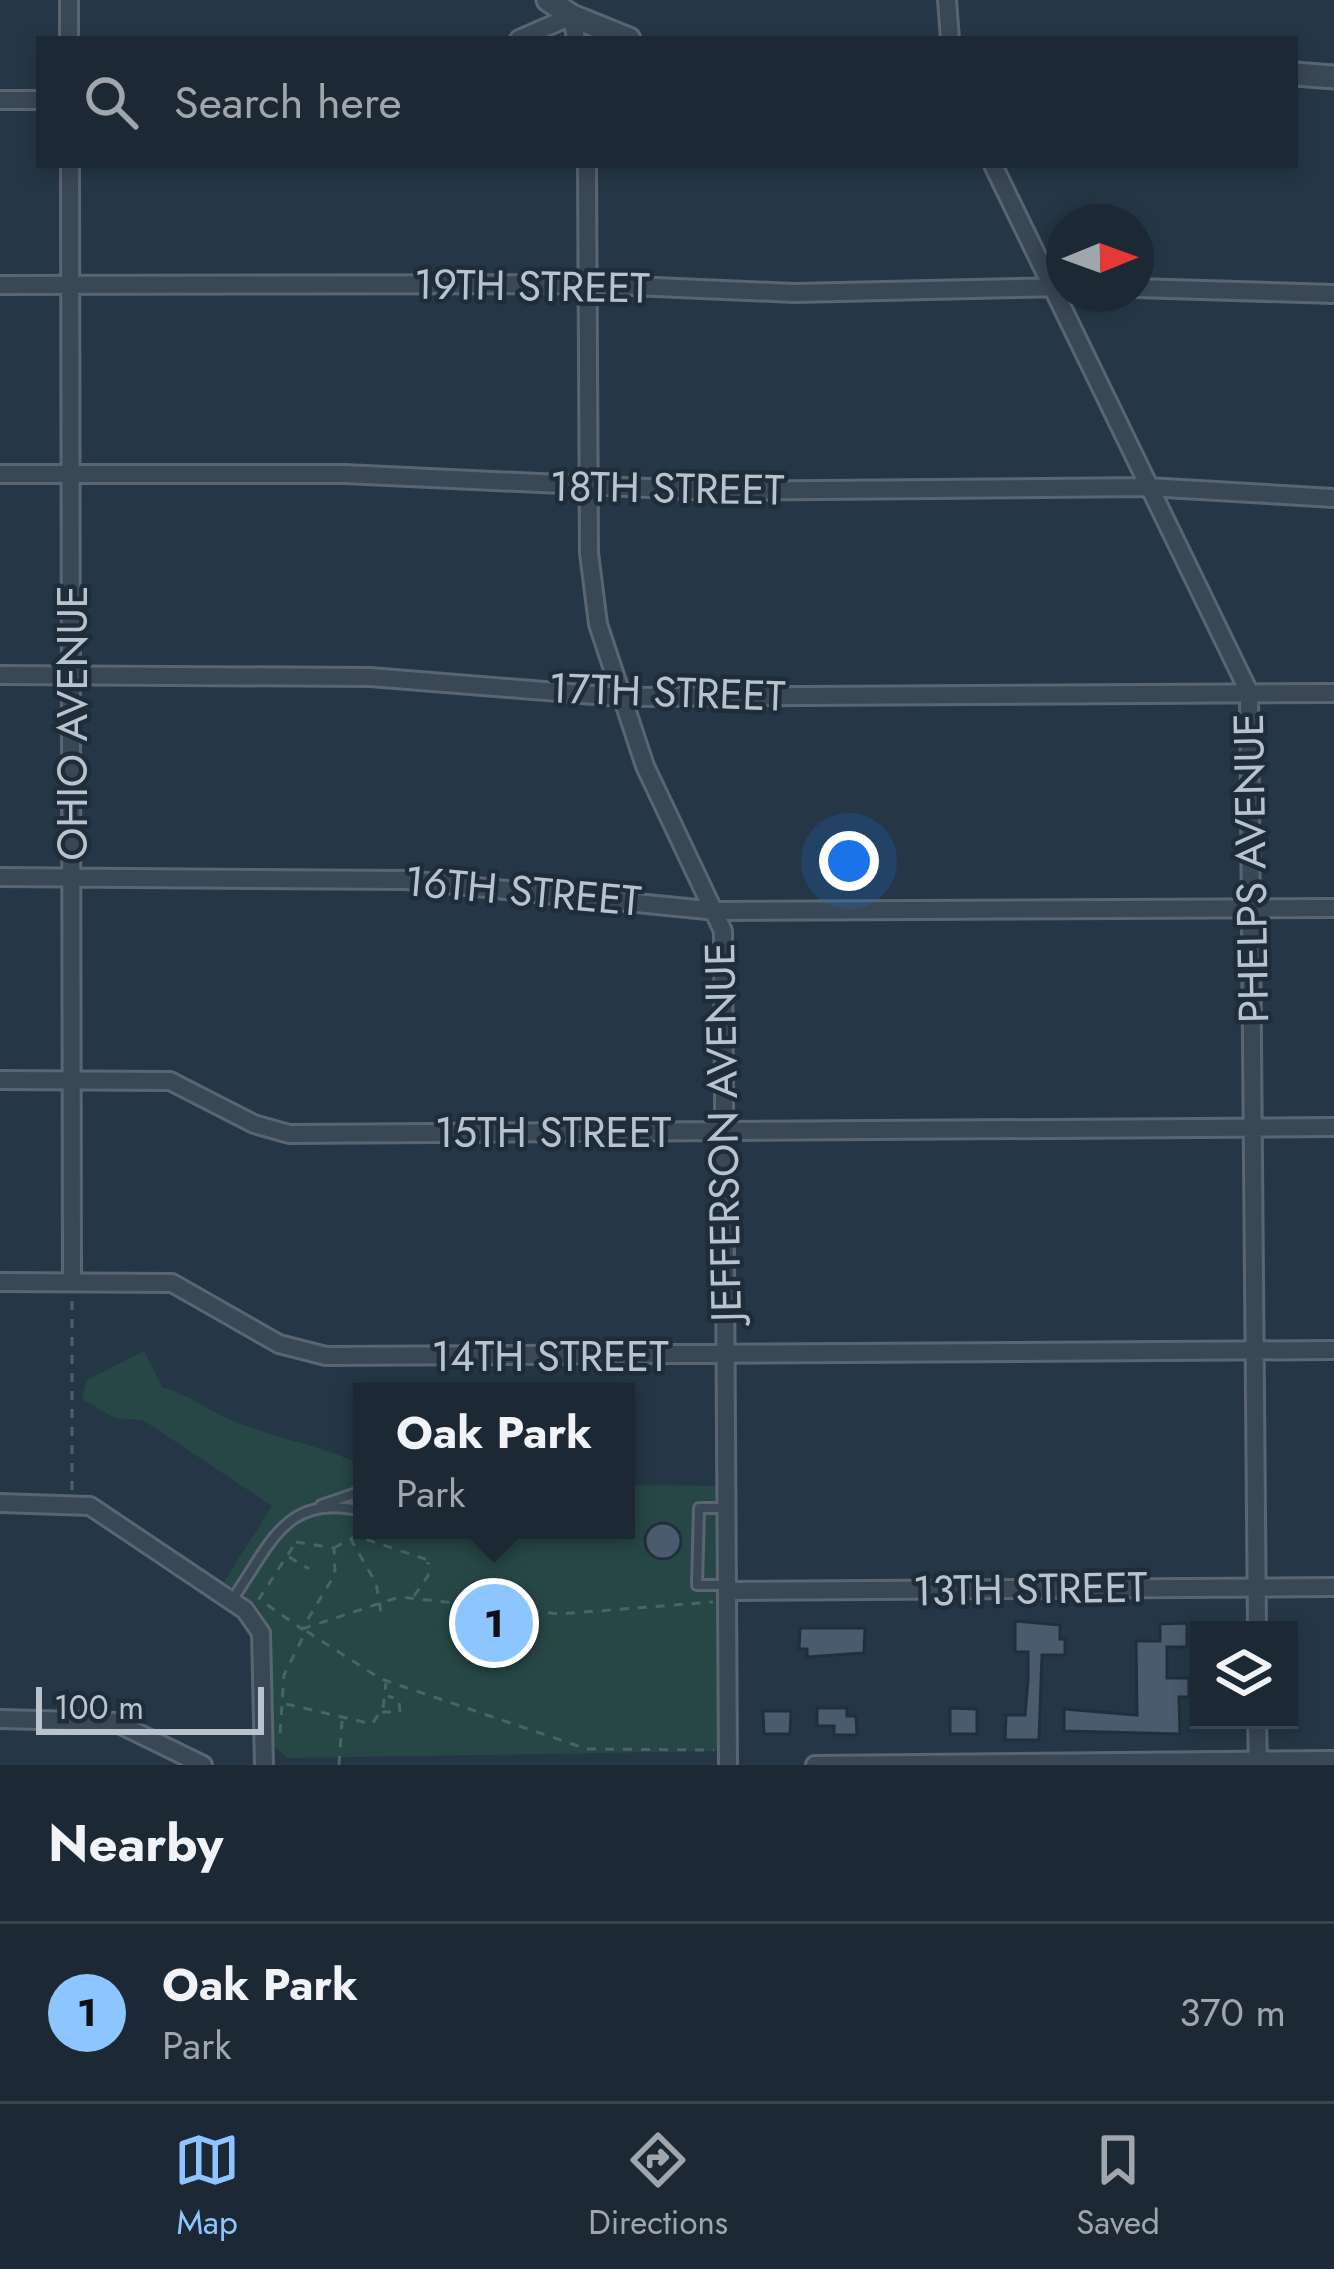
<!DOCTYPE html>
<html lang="en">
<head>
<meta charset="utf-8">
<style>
  body { margin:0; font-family:Jost,sans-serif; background:#293540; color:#f1f3f6 }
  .controls { position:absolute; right:36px; bottom:36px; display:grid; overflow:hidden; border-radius:0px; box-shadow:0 6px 18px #0003 }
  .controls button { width:108px; height:108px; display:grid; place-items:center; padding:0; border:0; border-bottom:3px solid #3a454f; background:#1c2934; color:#f1f3f6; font:60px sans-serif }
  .compass { position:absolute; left:1046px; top:204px; width:108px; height:108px; border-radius:50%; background:#1c2934; box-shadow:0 6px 18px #0003; rotate:89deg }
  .scale { position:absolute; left:36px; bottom:30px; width:228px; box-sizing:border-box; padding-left:12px; border:6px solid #b8c3ce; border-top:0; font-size:33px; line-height:42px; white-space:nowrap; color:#b8c3ce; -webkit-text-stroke:9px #1f2d3b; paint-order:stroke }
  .you { position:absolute; left:849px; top:861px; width:42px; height:42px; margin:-30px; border:9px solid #fff; border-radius:50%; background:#1a73e8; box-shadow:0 0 0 18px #1a73e833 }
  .badge { display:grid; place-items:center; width:78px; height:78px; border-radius:50%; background:#8cc5ff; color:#111; font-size:39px; font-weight:700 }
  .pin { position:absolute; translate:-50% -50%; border:6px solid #fff; box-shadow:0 3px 12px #0006 }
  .popup { position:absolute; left:353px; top:1383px; width:282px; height:156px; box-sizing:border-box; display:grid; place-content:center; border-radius:0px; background:#1c2934; filter:drop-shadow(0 3px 9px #0005); font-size:39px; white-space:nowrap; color:#a0a6ac }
  .popup b { font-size:45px; color:#f1f3f6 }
  .popup::after { content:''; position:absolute; left:50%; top:100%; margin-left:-24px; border:24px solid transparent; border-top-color:#1c2934 }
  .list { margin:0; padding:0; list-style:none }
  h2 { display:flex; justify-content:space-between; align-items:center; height:156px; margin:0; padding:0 48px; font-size:51px }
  h2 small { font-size:39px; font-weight:400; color:#a0a6ac }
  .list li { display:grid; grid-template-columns:78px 1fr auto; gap:36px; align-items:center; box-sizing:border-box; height:180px; padding:0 48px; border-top:3px solid #3a454f }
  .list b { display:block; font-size:45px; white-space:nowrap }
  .list p { margin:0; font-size:39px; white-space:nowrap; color:#a0a6ac }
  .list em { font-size:39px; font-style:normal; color:#a0a6ac }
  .icon { flex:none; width:66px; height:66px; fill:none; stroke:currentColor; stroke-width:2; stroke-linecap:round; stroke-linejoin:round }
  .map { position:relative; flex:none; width:1334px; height:1765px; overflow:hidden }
  .search { position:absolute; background:#1c2934; box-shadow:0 6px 18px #0003; left:36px; right:36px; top:36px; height:132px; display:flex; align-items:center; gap:30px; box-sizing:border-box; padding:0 42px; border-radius:0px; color:#a0a6ac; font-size:45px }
  .sheet { height:336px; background:#1c2934 }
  nav { display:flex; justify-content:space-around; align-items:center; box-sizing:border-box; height:168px; border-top:3px solid #3a454f; background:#1c2934; font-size:33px; color:#a0a6ac }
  nav a { display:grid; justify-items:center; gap:6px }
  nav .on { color:#8cc5ff }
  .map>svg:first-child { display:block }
</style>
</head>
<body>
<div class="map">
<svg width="1334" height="1765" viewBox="0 0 1334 1765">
  <rect width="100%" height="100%" fill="#253746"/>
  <path fill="#274747" d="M144 1351 162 1387C192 1396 203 1408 229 1419 271 1438 318 1444 362 1465V1530H626V1485L720 1486 718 1751 287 1758 273 1745 271 1630 256 1604 224 1582 272 1506 143 1420 115 1418 82 1399 87 1380Z"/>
  <path fill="#495b6c" stroke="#212f3d" stroke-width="3" d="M645 1541a18 18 0 1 1 36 0a18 18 0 1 1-36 0Z
    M1015 1621 1060 1625V1639H1065V1655H1042L1039 1740H1005L1006 1715H1025L1028 1680V1652H1015Z
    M1187 1623V1647H1167V1678H1189V1697H1179L1180 1734 1064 1731V1709L1137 1715 1136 1641H1160V1624Z
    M800 1628H865L864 1653 807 1657V1649H799Z
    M817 1708H847V1716H856L857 1735H834V1726H817Z
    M950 1708 977 1709V1734H950Z
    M763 1711H791L790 1734H764Z"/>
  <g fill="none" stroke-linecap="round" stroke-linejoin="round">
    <g stroke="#596672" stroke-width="14">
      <path id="service" d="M321 1505 362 1491
        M724 1585H697L699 1508H725
        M232 1600C270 1546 285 1492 362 1511"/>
    </g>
    <g stroke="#596672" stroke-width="22">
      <path id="minor" d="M69 0V39
        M947 0 950 39
        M519 39 572 16 576 39
        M0 100H39
        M70 165 72 1282
        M587 165 589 553 598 624 645 766 723 931 728 1765
        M993 165 1249 692 1257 1630
        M0 285 587 284 794 293 1064 287
        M1136 288 1334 294
        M0 474H344L712 491 1148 487 1334 498
        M0 675 370 677 619 697 1334 693
        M0 877 406 880 717 911 1334 908
        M0 1080 170 1081 254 1124 289 1134 1334 1127
        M0 1282 172 1283 279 1344 326 1356 1334 1350
        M0 1503 90 1506 245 1610 261 1633 264 1765
        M727 1591 1334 1587
        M0 1719 115 1722 203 1765
        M1257 1720 1258 1765
        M815 1765 1334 1760"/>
    </g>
    <g stroke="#596672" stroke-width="27">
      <path id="tertiary" d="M548 0 572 16 629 39
        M1295 74 1334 77"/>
    </g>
    <path stroke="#486465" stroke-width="3" stroke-dasharray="9 9" stroke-linecap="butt" d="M72 1490V1296
      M350 1538 376 1583 382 1618
      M296 1542 334 1548 335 1574 302 1629 259 1599Z
      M334 1548 356 1536 431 1561
      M289 1557 309 1569
      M414 1596 428 1576V1562
      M302 1629 399 1597 559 1614 713 1602
      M286 1704 372 1724 383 1708 386 1683
      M382 1712H400L399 1700 388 1696
      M280 1733 284 1675 306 1631 381 1679 587 1749 714 1750
      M339 1765 342 1721"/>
    <use href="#service" stroke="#3a4855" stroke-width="8"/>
    <use href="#minor" stroke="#3a4855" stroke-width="16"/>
    <use href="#tertiary" stroke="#3a4855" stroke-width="21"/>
  </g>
  <g text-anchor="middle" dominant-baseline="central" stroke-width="9" stroke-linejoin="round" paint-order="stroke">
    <g font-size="42" fill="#b8c3ce" stroke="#1f2d3b">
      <text transform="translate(532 286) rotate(1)">19TH STREET</text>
      <text transform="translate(667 488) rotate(1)">18TH STREET</text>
      <text transform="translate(667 692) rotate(2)">17TH STREET</text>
      <text transform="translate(72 723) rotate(-90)">OHIO AVENUE</text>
      <text transform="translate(1251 868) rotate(-91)">PHELPS AVENUE</text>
      <text transform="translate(523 891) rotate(5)">16TH STREET</text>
      <text x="553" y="1132">15TH STREET</text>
      <text transform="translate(723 1132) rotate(-91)">JEFFERSON AVENUE</text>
      <text x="550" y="1356">14TH STREET</text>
      <text transform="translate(1030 1589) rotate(-1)">13TH STREET</text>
    </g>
  </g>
</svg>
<div class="controls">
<button><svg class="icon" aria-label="layers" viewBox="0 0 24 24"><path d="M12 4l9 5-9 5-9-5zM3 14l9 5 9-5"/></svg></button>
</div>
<svg class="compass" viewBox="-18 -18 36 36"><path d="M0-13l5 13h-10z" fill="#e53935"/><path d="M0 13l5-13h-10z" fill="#a0a6ac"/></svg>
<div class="scale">100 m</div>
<div class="you"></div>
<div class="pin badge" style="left:494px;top:1623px">1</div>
<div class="popup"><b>Oak Park</b>Park</div>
<div class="search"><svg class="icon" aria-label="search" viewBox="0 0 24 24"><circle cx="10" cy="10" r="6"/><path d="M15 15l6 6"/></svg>Search here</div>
</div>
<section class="sheet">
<h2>Nearby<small></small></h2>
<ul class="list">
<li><span class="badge">1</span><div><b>Oak Park</b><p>Park</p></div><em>370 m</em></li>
</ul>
</section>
<nav>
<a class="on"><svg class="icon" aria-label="map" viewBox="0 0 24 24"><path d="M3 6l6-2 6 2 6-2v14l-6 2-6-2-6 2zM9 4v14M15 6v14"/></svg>Map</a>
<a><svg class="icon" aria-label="directions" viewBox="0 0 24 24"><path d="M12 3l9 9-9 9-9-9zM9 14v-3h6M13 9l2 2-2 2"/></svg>Directions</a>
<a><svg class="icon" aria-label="saved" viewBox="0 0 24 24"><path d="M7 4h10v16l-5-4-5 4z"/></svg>Saved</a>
</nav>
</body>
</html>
